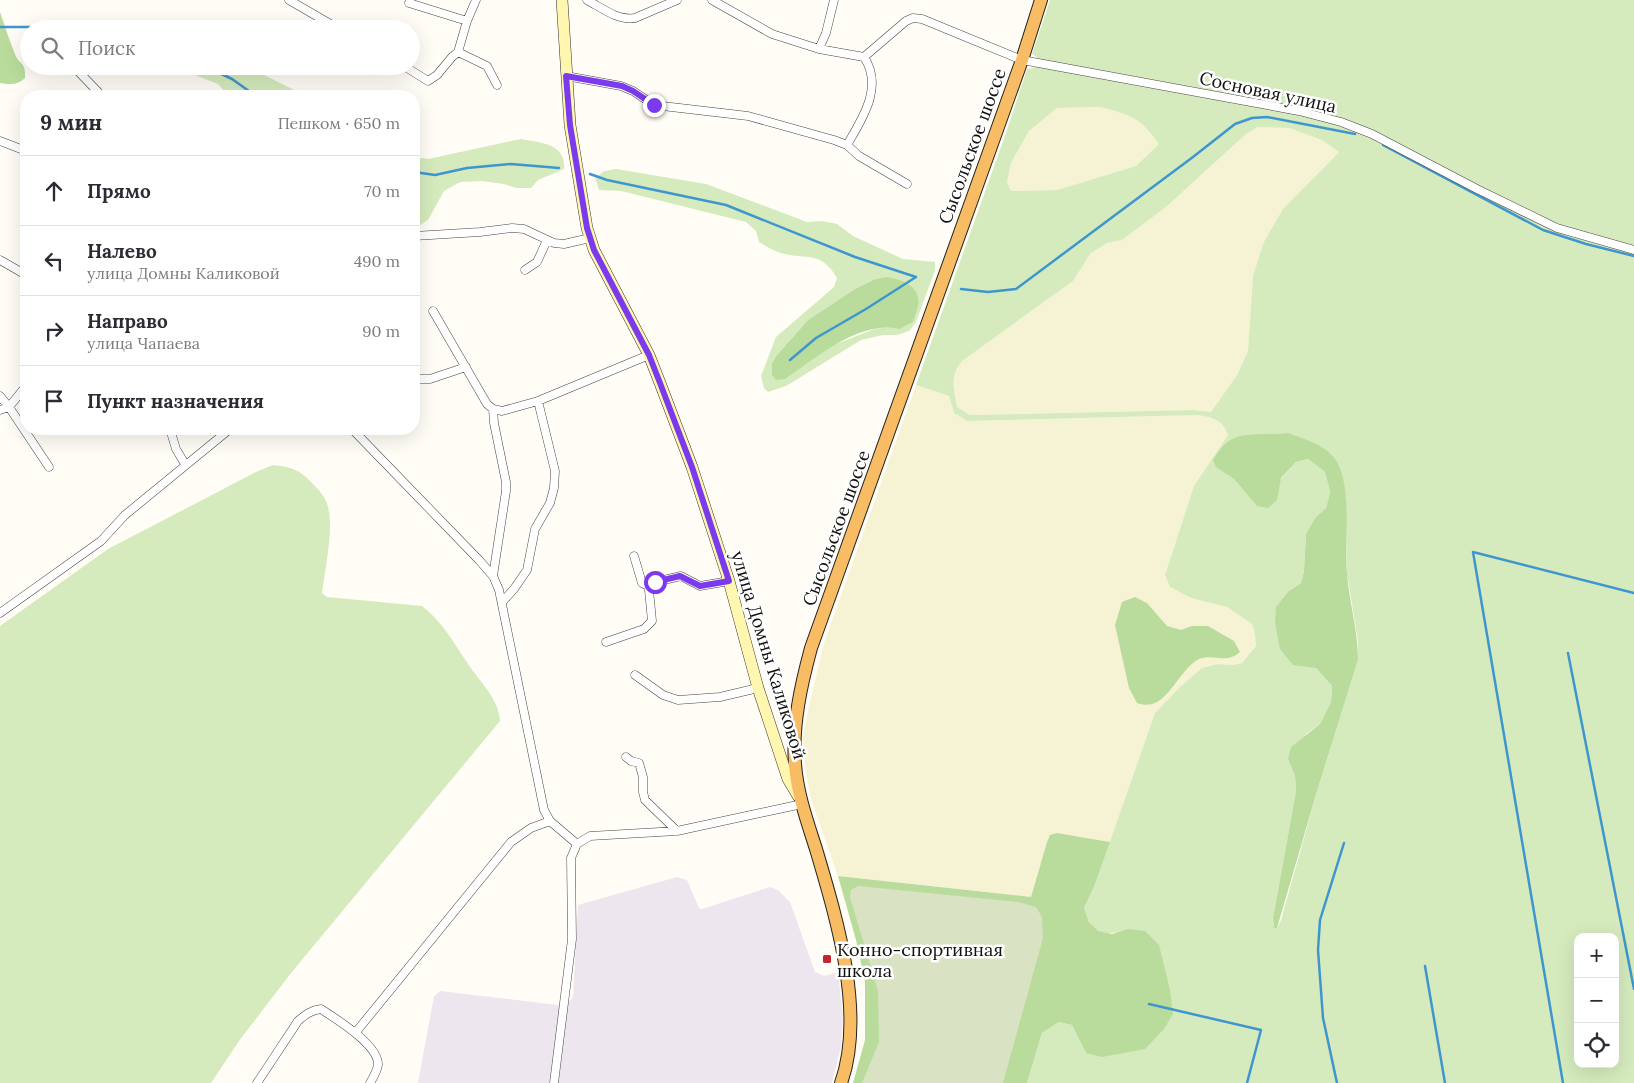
<!DOCTYPE html>
<html lang="ru">
<head>
<meta charset="utf-8">
<style>
  body { margin:0; font-family:Lora,serif; background:#f2f2f3; color:#2b2b33 }
  .controls { position:absolute; right:15px; bottom:15px; display:grid; overflow:hidden; border-radius:10px; box-shadow:0 5px 20px #0002 }
  .controls button { width:45px; height:45px; display:grid; place-items:center; padding:0; border:0; border-bottom:1px solid #e1e1e2; background:#fff; color:#2b2b33; font:25px sans-serif }
  .stop { position:absolute; width:15px; height:15px; margin:-11px; border:4px solid #7c3aed; border-radius:50%; background:#fff }
  .stop.end { background:#7c3aed; border-color:#fff; box-shadow:0 1px 5px #0008 }
  .list { margin:0; padding:0; list-style:none }
  h2 { display:flex; justify-content:space-between; align-items:center; height:65px; margin:0; padding:0 20px; font-size:21px }
  h2 small { font-size:16px; font-weight:400; color:#7c7c81 }
  .list li { display:grid; grid-template-columns:32px 1fr auto; gap:15px; align-items:center; box-sizing:border-box; height:70px; padding:0 20px; border-top:1px solid #e1e1e2 }
  .list b { display:block; font-size:19px; white-space:nowrap }
  .list p { margin:0; font-size:16px; white-space:nowrap; color:#7c7c81 }
  .list em { font-size:16px; font-style:normal; color:#7c7c81 }
  .icon { flex:none; width:28px; height:28px; fill:none; stroke:currentColor; stroke-width:2; stroke-linecap:round; stroke-linejoin:round }
  .map { position:relative; flex:none; width:1634px; height:1083px; overflow:hidden }
  .search { position:absolute; background:#fff; box-shadow:0 5px 20px #0002; left:20px; top:20px; width:400px; height:55px; display:flex; align-items:center; gap:12px; box-sizing:border-box; padding:0 18px; border-radius:28px; color:#7c7c81; font-size:19px }
  .panel { position:absolute; background:#fff; box-shadow:0 5px 20px #0002; left:20px; top:90px; width:400px; height:345px; border-radius:20px }
  .map>svg:first-child { display:block }
</style>
</head>
<body>
<div class="map">
<svg width="1634" height="1083" viewBox="0 0 1634 1083">
  <rect width="100%" height="100%" fill="#fffdf5"/>
  <path fill="#eee6ef" d="M677 877 687 880 699 908 702 909 770 887 778 890 790 902 815 972 824 976 838 972 843 1017 841 1046 832 1083H418L434 996 440 991 550 1004 563 1006 568 1003 573 997 578 905Z"/>
  <path fill="#f6f3d4" d="M1100 107 1134 117 1148 129 1159 144 1136 166 1057 190 1011 191 1007 182 1011 163 1029 131 1057 108Z
    M1258 127 1289 128 1322 140 1339 152 1315 176 1253 276 1248 351 1237 375 1211 412 1194 410 970 415 957 407 952 381 955 370 962 361 1073 281 1091 253 1107 243 1122 240 1166 207 1246 134Z
    M916 385 949 396 954 413 967 421 1196 415 1211 416 1226 427 1228 435 1194 486 1165 575 1170 587 1191 598 1227 607 1252 624 1255 634 1256 646 1242 663 1233 665 1218 664 1155 713 1110 842 1057 833 1047 842 1031 897 838 876 811 799 805 767 803 737 809 706 824 643Z"/>
  <path fill="#d5ebbd" fill-rule="evenodd" d="M1050 0H1634V246L1558 224 1478 186 1374 131 1343 119 1300 107 1039 59 1032 54Z
    M145 66H242L256 71 306 96H229L218 84 182 70Z
    M1037 67 1298 114 1340 126 1371 138 1475 193 1556 231 1634 254V1083H1027L1042 1033 1059 1022 1072 1025 1086 1053 1127 929C1101 938 1092 934 1084 908L1094 887 1155 713 1180 687 1202 668 1218 664 1233 665 1242 663 1256 646 1255 634 1252 624 1227 607 1191 598 1170 587 1165 575 1194 486 1228 435C1224 420 1210 416 1196 415L967 421 954 413 949 396 916 385 1006 133 1027 69ZM1100 107C1132 116 1139 116 1159 144L1136 166 1057 190 1011 191 1007 182 1011 163 1029 131 1057 108ZM1258 127 1289 128 1322 140 1339 152 1283 209 1264 242 1253 276 1248 351 1237 375 1211 412 1194 410 970 415 957 407C954 388 949 377 962 361L1073 281 1091 253 1107 243 1122 240 1166 207 1246 134ZM1288 433 1323 448 1335 459 1346 521 1347 573 1358 642V660L1318 788 1281 920 1277 928H1274L1273 918 1296 791 1295 776 1288 759 1306 734 1320 724 1331 702 1332 686 1316 668 1289 591 1301 583 1304 571 1306 534 1315 518 1326 508 1330 492 1325 472 1308 459 1296 462 1257 506 1234 479 1217 467 1233 438 1263 434ZM1578 937H1615V1064H1578Z
    M521 139C541 143 566 143 564 169L538 180 531 188H516L504 184 482 181 460 182 444 191 428 220 414 229V157L428 159Z
    M616 169 706 184 807 222 822 221 837 224 853 236 903 259 935 262V270L916 322 909 331 897 335H883L861 340 786 386 768 392 764 388 761 376 776 337 834 287 837 278C821 250 806 260 781 253 773 251 766 246 759 242L756 231 746 222 621 191 599 190 595 178 604 171ZM886 277 899 329 889 327 874 329 834 345 816 356 772 363 777 355 808 320 855 289 875 279Z
    M273 465C292 467 300 470 313 484 320 491 326 498 328 507 334 529 325 569 322 593L327 597 422 606C442 621 454 643 468 664 480 682 499 699 500 721L291 973 239 1041 211 1083H0V626L108 549 258 471Z"/>
  <path fill="#b9dc9c" d="M0 12C5 26 9 40 15 54 19 66 26 60 25 78 18 85 9 85 0 83Z
    M886 277C901 279 922 286 918 306 917 312 914 317 913 322L899 329C861 319 814 359 785 379L776 380 772 375V363L777 355 808 320 855 289 875 279Z
    M1288 433C1304 439 1324 444 1335 459 1353 484 1344 542 1347 572 1349 602 1358 630 1358 660L1318 788 1277 928H1274L1273 918 1296 791 1295 776 1288 759 1291 747 1320 724 1331 702 1332 686 1316 668 1293 665 1280 649 1275 623 1276 607 1289 591 1301 583 1304 571 1306 534 1315 518 1326 508 1330 492 1325 472 1308 459 1296 462 1281 478 1277 500 1268 508 1257 506 1234 479 1216 467 1213 460C1218 452 1223 444 1232 439 1243 433 1275 434 1288 433Z
    M1135 597 1147 603 1167 626 1181 630 1192 626H1208L1234 641 1240 652C1225 665 1214 653 1199 659 1176 671 1167 714 1137 703L1129 688 1115 625 1122 602Z
    M1057 833 1110 842 1094 887 1084 908 1089 922 1098 931 1112 934 1127 929 1145 931 1159 945 1170 990 1173 1014 1164 1029 1145 1049 1102 1057 1086 1053 1072 1025 1059 1022 1042 1033 1027 1083H853L865 1040V982L856 940 838 876 1031 897 1047 842 1050 835Z"/>
  <path fill="#d9e3c4" d="M858 886 1018 902 1036 907 1042 917 1043 938 1003 1083H862L879 1042 878 991 850 897 851 890Z"/>
  <g fill="none" stroke-linecap="round" stroke-linejoin="round">
    <path stroke="#3f96cf" stroke-width="2.5" d="M0 27H35L55 29
      M205 66 232 79 256 96
      M1383 145 1543 230 1586 244 1634 256
      M414 172 435 175 467 168 511 164 559 168
      M590 174 607 180 726 205 855 257 916 277
      M961 289 988 292 1016 289 1193 157 1235 124 1252 118 1267 117 1355 134
      M790 360 816 338 866 309 916 277
      M1568 653 1634 989
      M1425 966 1445 1083
      M1149 1004 1261 1030 1247 1083
      M1337 1083 1323 1018 1318 950 1320 920 1344 843
      M1563 1083 1473 552 1634 593"/>
    <g stroke="#444" stroke-width="9">
      <path id="minor" d="M289 0 339 29
        M410 0 409 3 467 21
        M587 0C602 8 618 21 635 18L677 0
        M712 0 772 34 819 49 864 57 906 21 913 18 922 19 1022 60 1299 111 1341 122 1372 134 1477 189 1557 228 1634 250
        M819 49 826 33 834 0
        M458 52 487 66 497 85
        M73 66 102 96
        M404 66 428 81 437 75 452 57 458 52 467 21 476 0
        M566 76 621 86 633 91 654 105 748 116 834 140 847 145 859 156 907 184
        M0 141 26 151
        M847 145C862 119 884 87 864 57
        M414 236 480 232 512 228 524 229 554 243 564 244 590 238
        M0 260 26 275
        M525 270 537 262 547 240
        M433 311 487 404 493 409 502 411 538 401 649 355
        M414 379H430L466 367
        M0 396 9 407 49 467
        M0 410 9 407 26 386
        M170 429 176 449 185 464
        M352 429 479 560 493 576 499 590 544 810 550 821 577 844
        M634 556 642 583 646 585 655 582
        M493 576 506 491V482L494 423 493 409
        M502 602 514 589 527 570 535 529 550 503 554 488 555 471 538 401
        M0 613 101 541 125 515 230 429
        M606 642 644 629 652 621 649 590 655 582 681 576 700 586 729 581
        M635 675 663 695 678 700 720 697 758 688
        M626 757 631 761 639 763 643 777V792L645 800 677 831
        M356 1032 511 842 531 828 550 821
        M257 1083 298 1021C305 1015 311 1010 321 1009 336 1019 379 1045 378 1065 377 1071 373 1078 370 1083
        M554 1083 572 939 571 858 577 844 590 836 677 831 802 804"/>
    </g>
    <g stroke="#333" stroke-width="12">
      <path id="secondary" d="M562 0 570 125 587 228 594 250 649 355 660 383 692 467 729 581 758 688 788 779 798 796"/>
    </g>
    <g stroke="#222" stroke-width="14">
      <path id="trunk" d="M841 1083C866 1013 836 917 816 849 807 821 797 793 795 764 792 725 801 685 811 648L1022 60 1041 0"/>
    </g>
    <use href="#minor" stroke="#fff" stroke-width="8"/>
    <use href="#secondary" stroke="#fff6b0" stroke-width="11"/>
    <use href="#trunk" stroke="#f7bc64" stroke-width="12"/>
  </g>
  <g fill="none" stroke-linecap="round" stroke-linejoin="round">
    <path stroke="#7c3aed" stroke-width="6" d="M654 105 633 91 622 86 566 76 570 125 587 228 594 250 649 355 660 383 692 467 729 581 700 586 680 576 655 582"/>
  </g>
  <rect fill="#c4262e" stroke="#fff" stroke-width="2" x="822" y="954" width="10" height="10" rx="2.5"/>
  <g text-anchor="middle" dominant-baseline="central" stroke-width="5" stroke-linejoin="round" paint-order="stroke">
    <g font-size="18" fill="#111" stroke="#fff">
      <text transform="translate(1268 92) rotate(12)">Сосновая улица</text>
      <text transform="translate(972 146) rotate(-70)">Сысольское шоссе</text>
      <text transform="translate(836 528) rotate(-70)">Сысольское шоссе</text>
      <text transform="translate(769 655) rotate(73)">улица Домны Каликовой</text>
    </g>
    <g font-size="18" fill="#111" stroke="#fff" text-anchor="start">
      <text x="837" y="949">Конно-спортивная<tspan x="837" dy="21">школа</tspan></text>
    </g>
  </g>
</svg>
<div class="controls">
<button>+</button>
<button>−</button>
<button><svg class="icon" aria-label="locate" viewBox="0 0 24 24"><circle cx="12" cy="12" r="6"/><path d="M12 2v4M12 18v4M2 12h4M18 12h4"/></svg></button>
</div>
<div class="stop" style="left:655px;top:582px"></div>
<div class="stop end" style="left:654px;top:105px"></div>
<div class="search"><svg class="icon" aria-label="search" viewBox="0 0 24 24"><circle cx="10" cy="10" r="6"/><path d="M15 15l6 6"/></svg>Поиск</div>
<section class="panel">
<h2>9 мин<small>Пешком · 650 m</small></h2>
<ul class="list">
<li><svg class="icon" aria-label="ahead" viewBox="0 0 24 24"><path d="M12 20V5M6 11l6-6 6 6"/></svg><div><b>Прямо</b></div><em>70 m</em></li>
<li><svg class="icon" aria-label="left" viewBox="0 0 24 24"><path d="M17 20v-9H6M10 6l-5 5 5 5"/></svg><div><b>Налево</b><p>улица Домны Каликовой</p></div><em>490 m</em></li>
<li><svg class="icon" aria-label="right" viewBox="0 0 24 24"><path d="M7 20v-9h11M14 6l5 5-5 5"/></svg><div><b>Направо</b><p>улица Чапаева</p></div><em>90 m</em></li>
<li><svg class="icon" aria-label="arrive" viewBox="0 0 24 24"><path d="M6 21V4h12l-3 4 3 4H6"/></svg><div><b>Пункт назначения</b></div></li>
</ul>
</section>
</div>
</body>
</html>
